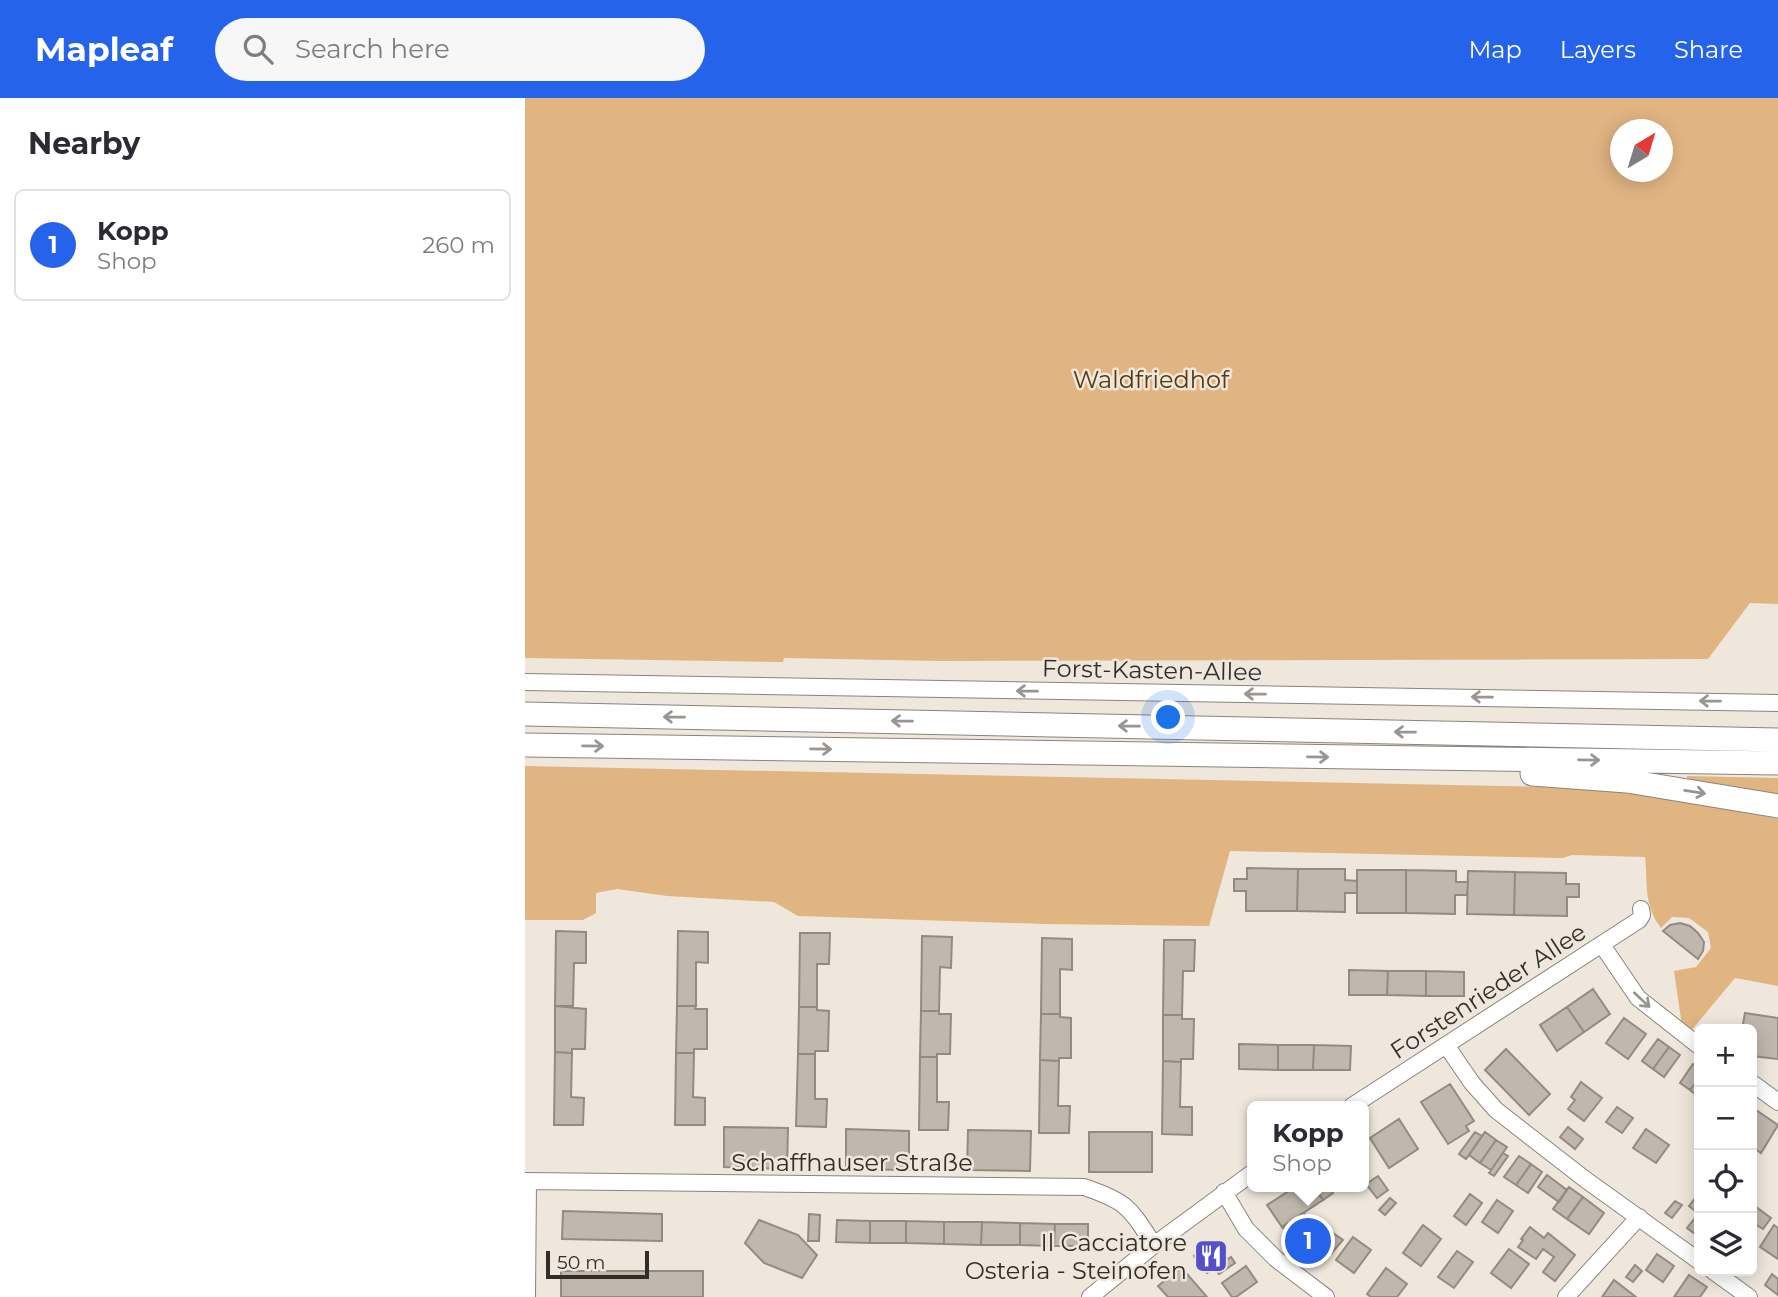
<!DOCTYPE html>
<html lang="en">
<head>
<meta charset="utf-8">
<style>
  body { margin:0; font-family:Montserrat,sans-serif; background:#f7f7f7; color:#2b2b33 }
  .controls { position:absolute; right:21px; bottom:21px; display:grid; overflow:hidden; border-radius:10px; box-shadow:0 4px 18px #0003 }
  .controls button { width:63px; height:63px; display:grid; place-items:center; padding:0; border:0; border-bottom:2px solid #e1e1e2; background:#fff; color:#2b2b33; font:35px sans-serif }
  .compass { position:absolute; left:1085px; top:21px; width:63px; height:63px; border-radius:50%; background:#fff; box-shadow:0 4px 18px #0003; rotate:38deg }
  .scale { position:absolute; left:21px; bottom:18px; width:103px; box-sizing:border-box; padding-left:7px; border:4px solid #312e2a; border-top:0; font-size:19px; line-height:24px; white-space:nowrap; color:#312e2a; -webkit-text-stroke:5px #f0e7dc; paint-order:stroke }
  .you { position:absolute; left:644px; top:620px; width:24px; height:24px; margin:-18px; border:5px solid #fff; border-radius:50%; background:#1a73e8; box-shadow:0 0 0 10px #1a73e833 }
  .badge { display:grid; place-items:center; width:46px; height:46px; border-radius:50%; background:#2563eb; color:#fff; font-size:23px; font-weight:700 }
  .pin { position:absolute; translate:-50% -50%; border:4px solid #fff; box-shadow:0 2px 7px #0006 }
  .popup { position:absolute; left:722px; top:1003px; width:122px; height:91px; box-sizing:border-box; display:grid; place-content:center; border-radius:10px; background:#fff; filter:drop-shadow(0 2px 5px #0005); font-size:23px; white-space:nowrap; color:#7c7c81 }
  .popup b { font-size:26px; color:#2b2b33 }
  .popup::after { content:''; position:absolute; left:50%; top:100%; margin-left:-14px; border:14px solid transparent; border-top-color:#fff }
  .list { margin:0; padding:0; list-style:none }
  h2 { display:flex; justify-content:space-between; align-items:center; height:91px; margin:0; padding:0 28px; font-size:30px }
  h2 small { font-size:23px; font-weight:400; color:#7c7c81 }
  .list li { display:grid; grid-template-columns:46px 1fr auto; gap:21px; align-items:center; box-sizing:border-box; height:112px; margin:0 14px 14px; padding:0 14px; border:2px solid #e1e1e2; border-radius:10px }
  .list b { display:block; font-size:26px; white-space:nowrap }
  .list p { margin:0; font-size:23px; white-space:nowrap; color:#7c7c81 }
  .list em { font-size:23px; font-style:normal; color:#7c7c81 }
  .icon { flex:none; width:38px; height:38px; fill:none; stroke:currentColor; stroke-width:2; stroke-linecap:round; stroke-linejoin:round }
  .map { position:relative; flex:none; width:1253px; height:1199px; overflow:hidden }
  header { display:flex; align-items:center; gap:42px; box-sizing:border-box; height:98px; padding:0 35px; background:#2563eb; color:#fff }
  header strong { font-size:33px }
  nav { display:flex; gap:38px; margin-inline-start:auto; font-size:24px }
  .search { width:490px; height:63px; background:#f7f7f7; display:flex; align-items:center; gap:18px; box-sizing:border-box; padding:0 24px; border-radius:38px; color:#7c7c81; font-size:26px }
  main { display:flex }
  aside { flex:1; background:#fff }
  .map>svg:first-child { display:block }
</style>
</head>
<body>
<header>
<strong>Mapleaf</strong>
<div class="search"><svg class="icon" aria-label="search" viewBox="0 0 24 24"><circle cx="10" cy="10" r="6"/><path d="M15 15l6 6"/></svg>Search here</div>
<nav><a>Map</a><a>Layers</a><a>Share</a></nav>
</header>
<main>
<aside>
<h2>Nearby<small></small></h2>
<ul class="list">
<li><span class="badge">1</span><div><b>Kopp</b><p>Shop</p></div><em>260 m</em></li>
</ul>
</aside>
<div class="map">
<svg width="1253" height="1199" viewBox="0 0 1253 1199">
  <rect width="100%" height="100%" fill="#f0e7dc"/>
  <path fill="#e0b582" fill-rule="evenodd" d="M0 0H1253V506L1225 505 1183 561 415 563 259 560 258 564 0 560ZM1096 32H1138V74H1096Z
    M0 668 1027 689C1102 693 1180 704 1253 721V888L1210 880 1165 934 1157 928 1149 873 1171 869 1186 850 1183 834 1164 820 1147 819 1136 830C1118 806 1123 786 1120 759L1047 757 1038 760 705 753 684 828 518 826 273 818 249 804 142 798 92 791 71 795V815L58 822H0Z
    M1162 678 1253 680V698L1162 683Z"/>
  <path fill="#c0b7ad" stroke="#938b81" stroke-width="2" d="M722 770 773 771 772 813H721V793H709V781H722Z
    M773 771H820V782L832 783V795H820V814L772 813Z
    M832 772H881V815H832Z
    M881 772 931 773V784H943L942 797H930V816L881 815Z
    M943 773 990 774 989 817 942 816Z
    M990 774 1041 775V786H1054V799H1042V818L989 817Z
    M1155 825 1165 828 1173 835 1179 844 1178 853 1173 861 1138 833 1145 827Z
    M31 833 61 834V865H49L48 908H30Z
    M153 833 183 834V865L171 864V908H152Z
    M275 835H305L304 866H292V909H274Z
    M397 838 427 839 426 870 415 869 414 913H396Z
    M517 840 547 841V872L535 871V916H516Z
    M639 842H670L669 873H658L657 917H638Z
    M824 872 863 873 862 897H824Z
    M863 873H901V898L862 897Z
    M901 873 939 874V898H901Z
    M1068 891 1085 916 1059 934 1042 909Z
    M30 908 61 911 60 951H47V955L30 954Z
    M152 908H171L170 911H182V951H169V955H151Z
    M274 909H292V912L304 913 303 953H290V956H273Z
    M1042 909 1059 934 1032 953 1015 927Z
    M396 913H414V916H426L425 956H412V959H395Z
    M1220 915 1253 920V961L1227 958V931H1217Z
    M516 916H535V919L546 920V960H534V963L515 962Z
    M638 917H657V921H669L668 961H656V964L638 963Z
    M1099 920 1121 936 1103 961 1081 945Z
    M1133 941 1144 949 1128 971 1117 963Z
    M714 946 753 947V972L714 971Z
    M753 947H789L788 972H753Z
    M789 947 826 948 825 972H788Z
    M1144 949 1155 957 1139 979 1128 971Z
    M981 951 1025 996 1004 1017 960 972Z
    M30 954 47 955 46 999 59 1000 58 1027H29Z
    M151 955H169L168 999 180 1000V1027H150Z
    M273 956H290V1001H302L301 1029 271 1028Z
    M395 959H412V1004H424L423 1032H394Z
    M515 962 534 963 533 1008H545L544 1035H514Z
    M638 963 656 964 655 1009H667V1037L637 1036Z
    M1168 966 1174 970V980L1165 992 1155 985Z
    M1174 980V999L1165 992Z
    M1056 984 1077 1000 1059 1023 1043 1011 1050 1002 1046 999Z
    M925 986 949 1023 941 1028 944 1033 923 1046 896 1004Z
    M1092 1009 1108 1020 1097 1035 1081 1024Z
    M1231 1012 1253 1027 1236 1055 1227 1049V1019Z
    M874 1021 893 1051 864 1070 845 1040Z
    M199 1029 263 1030 262 1071 199 1069Z
    M1043 1029 1058 1041 1050 1051 1035 1039Z
    M321 1031 384 1033V1072L321 1071Z
    M1121 1031 1144 1047 1131 1065 1108 1050Z
    M443 1032 506 1033 505 1073 442 1072Z
    M564 1034H627V1074H564Z
    M950 1034 957 1038 941 1061 934 1056Z
    M960 1034 971 1042 955 1065 944 1057Z
    M971 1042 982 1049 966 1072 955 1065Z
    M978 1055 983 1058 969 1078 964 1075Z
    M994 1058 1006 1066 991 1087 979 1079Z
    M1006 1066 1017 1074 1003 1095 991 1087Z
    M1022 1077 1042 1092 1034 1104 1013 1089Z
    M853 1078 863 1092 852 1100 841 1086Z
    M770 1089H789L798 1102 757 1129 742 1107Z
    M789 1089H804L808 1095 798 1102Z
    M1044 1089 1058 1099 1042 1121 1028 1111Z
    M1174 1095V1116L1164 1108Z
    M945 1096 957 1105 941 1127 929 1118Z
    M1058 1099 1079 1115 1064 1136 1042 1121Z
    M865 1100 871 1105 860 1117 854 1112Z
    M972 1102 988 1113 973 1135 957 1124Z
    M1150 1103 1157 1107 1147 1120 1140 1115Z
    M1227 1106 1246 1120 1238 1131 1228 1125 1227 1127Z
    M38 1113 137 1116V1143L37 1141Z
    M778 1115 786 1120 771 1140 757 1129Z
    M284 1116 295 1117 294 1143H283Z
    M786 1120 818 1142 799 1164 791 1158 795 1153 787 1146 784 1149 771 1140Z
    M1170 1120 1174 1124V1139L1162 1130Z
    M234 1122 273 1137 292 1157 277 1180 239 1165 220 1145Z
    M312 1122 345 1123V1145L311 1144Z
    M345 1123H381V1145H345Z
    M381 1123 419 1124V1146L381 1145Z
    M419 1124H457L456 1147 419 1146Z
    M457 1124 495 1125V1147H456Z
    M495 1125 530 1126 529 1148 495 1147Z
    M530 1126H563V1148H529Z
    M898 1127 916 1141 896 1168 878 1155Z
    M1249 1127 1253 1130V1161L1235 1149Z
    M1005 1129 1019 1140 1023 1135 1050 1157 1030 1183 1018 1174 1029 1159 1018 1151 1011 1161 993 1149 998 1142 996 1141Z
    M828 1139 846 1152 829 1175 811 1162Z
    M689 1143 703 1161 706 1159 710 1165 694 1176 689 1169 682 1175 669 1158Z
    M984 1151 1004 1166 986 1190 966 1175Z
    M932 1153 948 1164 929 1190 913 1179Z
    M1132 1156 1149 1168 1138 1184 1121 1172Z
    M1110 1167 1117 1173 1108 1184 1101 1179Z
    M721 1168 732 1184 711 1199H707L697 1185Z
    M656 1169 682 1199H643L633 1188Z
    M861 1170 882 1186 872 1199H846L842 1196Z
    M36 1173H178V1199H36Z
    M1247 1176 1253 1181V1197L1240 1187Z
    M1164 1177 1182 1189 1175 1199H1149Z
    M1089 1182 1111 1199H1077Z"/>
  <g fill="none" stroke-linecap="round" stroke-linejoin="round">
    <g stroke="#8b837a" stroke-width="18">
      <path id="minor" d="M0 584 1253 605
        M1077 847 1113 900 1174 948
        M921 947 947 985 971 1012 1061 1082 1174 1163
        M1227 985 1253 1004
        M827 1008 1114 822 1117 817 1116 811
        M0 1083 559 1089C603 1104 604 1109 629 1147
        M699 1094 721 1131 751 1161 801 1199
        M1188 1173 1224 1199
        M2 1199 3 1083
        M565 1199 629 1147 727 1075
        M1041 1199 1114 1119"/>
    </g>
    <g stroke="#8b837a" stroke-width="25">
      <path id="highway" d="M0 616 1253 642
        M0 647 1253 665
        M1007 676 1102 683 1253 708"/>
    </g>
    <use href="#minor" stroke="#fff" stroke-width="16"/>
    <use href="#highway" stroke="#fff" stroke-width="23"/>
  </g>
  <defs><path id="oneway-shaft" d="M-6 0H5M1.5-3L5.5 0L1.5 3" fill="none" stroke-width="1.6" stroke-linecap="round" stroke-linejoin="round" transform="scale(1.75)"/></defs>
  <g stroke="#989694">
    <use href="#oneway-shaft" transform="translate(502 593) rotate(-179)"/>
    <use href="#oneway-shaft" transform="translate(730 596) rotate(-179)"/>
    <use href="#oneway-shaft" transform="translate(957 599) rotate(-179)"/>
    <use href="#oneway-shaft" transform="translate(1185 603) rotate(-179)"/>
    <use href="#oneway-shaft" transform="translate(149 619) rotate(-179)"/>
    <use href="#oneway-shaft" transform="translate(377 623) rotate(-179)"/>
    <use href="#oneway-shaft" transform="translate(604 628) rotate(-179)"/>
    <use href="#oneway-shaft" transform="translate(880 634) rotate(-179)"/>
    <use href="#oneway-shaft" transform="translate(68 648) rotate(1)"/>
    <use href="#oneway-shaft" transform="translate(296 651) rotate(1)"/>
    <use href="#oneway-shaft" transform="translate(793 659) rotate(1)"/>
    <use href="#oneway-shaft" transform="translate(1064 662) rotate(1)"/>
    <use href="#oneway-shaft" transform="translate(1170 694) rotate(9)"/>
    <use href="#oneway-shaft" transform="translate(1117 902) rotate(43)"/>
  </g>
  <defs>
    <g id="restaurant-square" transform="scale(1.75)"><rect x="-9" y="-9" width="18" height="18" rx="4" fill="#5251c8" stroke="#f0e7dc"/><path d="M-5-6h1v4h1v-4h1v4h1v-4h1v5L-1.5 .5V6h-2V.5L-5-1ZM5-6V6H3V1.5H1.5Q1.5-4 5-6Z" fill="#fff"/></g>
  </defs>
  <g fill-rule="evenodd">
    <use href="#restaurant-square" x="686" y="1158"/>
  </g>
  <g text-anchor="middle" dominant-baseline="central" stroke-width="5" stroke-linejoin="round" paint-order="stroke">
    <g font-size="24" fill="#57390d" stroke="#f0e7dc">
      <text x="626" y="281">Waldfriedhof</text>
    </g>
    <g font-size="24" fill="#312e2a" stroke="#f0e7dc">
      <text transform="translate(627 572) rotate(1)">Forst-Kasten-Allee</text>
      <text transform="translate(963 893) rotate(-33)">Forstenrieder Allee</text>
      <text x="327" y="1064">Schaffhauser Straße</text>
    </g>
    <g font-size="24" fill="#312e2a" stroke="#f0e7dc" text-anchor="end">
      <text x="662" y="1144">Il Cacciatore<tspan x="662" dy="28">Osteria - Steinofen</tspan></text>
    </g>
  </g>
</svg>
<div class="controls">
<button>+</button>
<button>−</button>
<button><svg class="icon" aria-label="locate" viewBox="0 0 24 24"><circle cx="12" cy="12" r="6"/><path d="M12 2v4M12 18v4M2 12h4M18 12h4"/></svg></button>
<button><svg class="icon" aria-label="layers" viewBox="0 0 24 24"><path d="M12 4l9 5-9 5-9-5zM3 14l9 5 9-5"/></svg></button>
</div>
<svg class="compass" viewBox="-18 -18 36 36"><path d="M0-13l5 13h-10z" fill="#e53935"/><path d="M0 13l5-13h-10z" fill="#7c7c81"/></svg>
<div class="scale">50 m</div>
<div class="you"></div>
<div class="pin badge" style="left:783px;top:1143px">1</div>
<div class="popup"><b>Kopp</b>Shop</div>
</div>
</main>
</body>
</html>
